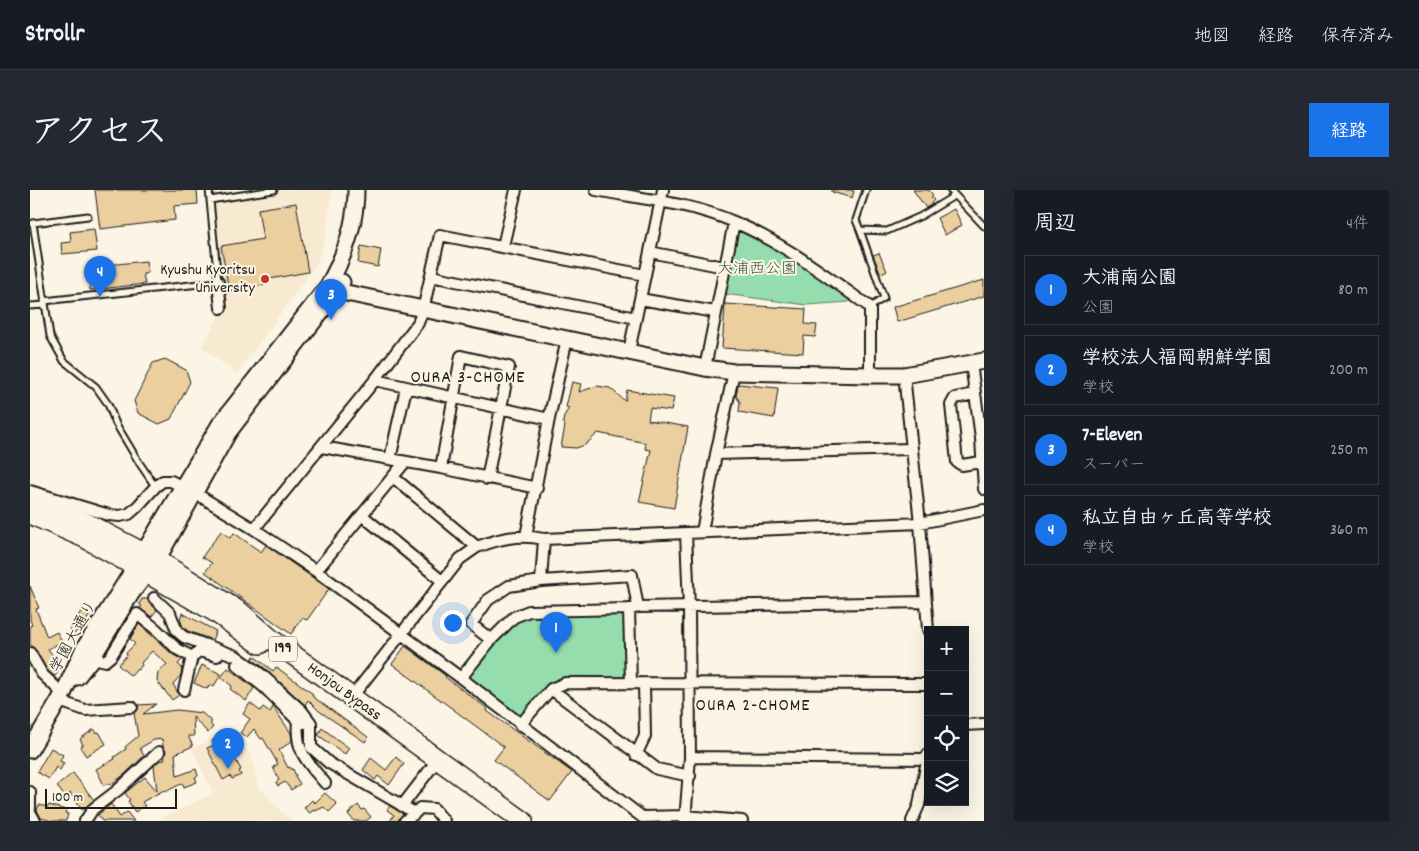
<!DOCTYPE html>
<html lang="ja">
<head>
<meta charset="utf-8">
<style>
  body { margin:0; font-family:Dekko,"Klee One",sans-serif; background:#242831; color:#f1f3f6 }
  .controls { position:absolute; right:15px; bottom:15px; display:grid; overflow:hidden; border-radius:0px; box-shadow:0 5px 20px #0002 }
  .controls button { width:45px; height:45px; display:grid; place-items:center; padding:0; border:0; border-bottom:1px solid #363941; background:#171b24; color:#f1f3f6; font:25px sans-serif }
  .scale { position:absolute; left:15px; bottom:12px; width:132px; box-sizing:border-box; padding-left:5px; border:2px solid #1c1c1c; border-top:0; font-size:14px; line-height:18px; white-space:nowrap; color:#1c1c1c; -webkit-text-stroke:4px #fcf5e5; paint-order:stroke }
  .you { position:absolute; left:422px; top:432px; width:18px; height:18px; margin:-12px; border:4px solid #fff; border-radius:50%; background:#1a73e8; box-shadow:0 0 0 8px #1a73e833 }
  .badge { display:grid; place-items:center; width:32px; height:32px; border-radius:50%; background:#1a73e8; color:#fff; font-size:16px; font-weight:700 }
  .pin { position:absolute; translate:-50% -41px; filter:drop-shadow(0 1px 2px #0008) }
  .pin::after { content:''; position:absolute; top:26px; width:18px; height:15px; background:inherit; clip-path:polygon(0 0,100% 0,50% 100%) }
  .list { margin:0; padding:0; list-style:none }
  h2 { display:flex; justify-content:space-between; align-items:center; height:65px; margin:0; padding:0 20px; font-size:21px }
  h2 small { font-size:16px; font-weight:400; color:#9ea1a6 }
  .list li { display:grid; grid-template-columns:32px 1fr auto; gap:15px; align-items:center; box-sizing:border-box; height:70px; margin:0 10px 10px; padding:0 10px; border:1px solid #363941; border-radius:0px }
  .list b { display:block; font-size:19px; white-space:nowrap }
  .list p { margin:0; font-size:16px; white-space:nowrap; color:#9ea1a6 }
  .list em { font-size:16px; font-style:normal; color:#9ea1a6 }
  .icon { flex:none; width:28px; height:28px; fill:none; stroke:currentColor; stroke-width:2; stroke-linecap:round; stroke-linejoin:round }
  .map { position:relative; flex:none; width:954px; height:631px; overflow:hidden; border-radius:0px }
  header { display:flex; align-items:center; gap:30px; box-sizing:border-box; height:70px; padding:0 25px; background:#171b24; border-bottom:1px solid #363941 }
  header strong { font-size:24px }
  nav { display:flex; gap:28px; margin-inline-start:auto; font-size:18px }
  .intro { display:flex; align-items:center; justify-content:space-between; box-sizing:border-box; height:120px; padding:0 30px }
  h1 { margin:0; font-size:35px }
  .button { padding:12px 22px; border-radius:0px; background:#1a73e8; color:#fff; font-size:18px; font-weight:700 }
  main { display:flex; gap:30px; padding:0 30px }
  aside { flex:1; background:#171b24; border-radius:0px; box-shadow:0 5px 20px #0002 }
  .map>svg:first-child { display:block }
</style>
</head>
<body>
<header>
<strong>Strollr</strong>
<nav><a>地図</a><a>経路</a><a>保存済み</a></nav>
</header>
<div class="intro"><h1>アクセス</h1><a class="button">経路</a></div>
<main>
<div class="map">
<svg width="954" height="631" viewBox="0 0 954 631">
  <rect width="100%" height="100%" fill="#fcf5e5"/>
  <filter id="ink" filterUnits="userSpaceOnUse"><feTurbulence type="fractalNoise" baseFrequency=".02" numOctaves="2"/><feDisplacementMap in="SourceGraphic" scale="10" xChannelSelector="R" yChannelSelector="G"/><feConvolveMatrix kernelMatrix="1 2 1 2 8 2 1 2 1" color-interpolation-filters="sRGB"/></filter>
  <g filter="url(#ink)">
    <path fill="#f7ead0" d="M182 0H302L296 47 286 75 207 184 171 157 196 114Z
      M191 544 221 563 228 596 253 623 263 631H127L183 603 162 559Z"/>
    <path fill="#95ddac" stroke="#587c64" d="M712 40 755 62 819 107V112L777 115 694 104 705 42Z
      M593 423 596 425 597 486 595 489 532 490C513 495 503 512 491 526L487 527 438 490V485L473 441 486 430 499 426Z"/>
    <path fill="#ebcf9f" stroke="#1c1c1c" d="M65 0H167L168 14 144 16 145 30 70 39Z
      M802 0H820L824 1 822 8 802 2Z
      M883 0H899L903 5 901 7 904 10 901 13 902 14 896 18Z
      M266 13 278 82 234 90 235 95 199 101 191 56 233 49 228 19Z
      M924 19 932 35 915 45 907 28Z
      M64 39 67 61 32 64 31 53 41 52 40 42Z
      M331 56 351 60 348 77 328 73Z
      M849 63 857 81 851 84 843 65Z
      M116 71 118 83 113 84 115 94 60 100 58 77Z
      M954 90V106L867 132 863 117Z
      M695 114 776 119 775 134 787 135 785 147 774 146 773 163 692 158Z
      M135 169 156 180 160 192 141 229 129 234 108 223 104 211 123 173Z
      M542 192 551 194 549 202 567 196 580 198 595 211 597 200 644 208 641 221 620 218 618 230 658 237 644 318 609 312 621 260 615 259 616 253 568 243 555 255 546 258 531 257 535 236 533 233 534 226 539 218 536 217Z
      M708 194 748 198 744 228 709 222 710 212 706 206Z
      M191 341 200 348 204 343 231 362 236 355 299 399 277 430 272 428 261 444 175 382 182 373 172 367Z
      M0 396 9 418 6 419 17 447 27 442 32 452 18 459 27 471 25 472 29 476 27 484 24 486 17 480 6 460 0 454V436L2 435 0 430Z
      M112 409H117L127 420 121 427 110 418 112 416 109 414Z
      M53 418 61 423 49 442 47 441 45 443 40 440Z
      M152 423 186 441 182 450 158 441 153 437 150 429Z
      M109 434 142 464 152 470 148 474 152 478 151 485 143 494 149 505 142 510 127 491 128 482 137 474 122 461 111 473 112 475 108 480 107 479 101 486 88 475 97 465 96 463 105 454 100 449Z
      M375 456 416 486 415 487 458 519 457 521 542 582 520 611 464 570 474 557 362 474Z
      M224 466 243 481 246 477 267 492 283 504 282 506 338 547 335 552 289 521 278 510 275 515 237 480 222 469Z
      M172 475 191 484 184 496 180 494 177 499 164 493Z
      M198 478 224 498 216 511 200 499 202 496 191 487Z
      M220 513 230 521 233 517 240 522 243 517 261 543 262 551 249 560 258 578 260 577 262 580 263 579 266 586H265L270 594 261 600 255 592 248 596 246 592 249 590 243 577 248 574 233 548 231 549 224 539 217 547 210 543 220 529 213 524Z
      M126 514 113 524 147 520 172 523 182 532 180 534 183 537 178 543 163 527 164 546H158L163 556 145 564 147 586 166 579 168 586 165 587 167 592 154 597 153 593 135 602 134 600 112 612 115 616 105 622 98 611 100 610 95 603 115 587 127 601 124 576 129 571 134 570 136 561 133 556 132 549 124 550 110 558 114 566 94 585 80 595 79 593 74 595 66 579 85 569 84 567 96 559 95 557 108 546 104 523 108 520V515Z
      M292 538 319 558 315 564 288 545Z
      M64 539 67 543 69 542 76 554 56 566 50 557 53 555 50 549Z
      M191 546 193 550 195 549 211 580 209 581 211 585 202 589 200 586 193 590 177 558 184 555 182 551Z
      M21 558 33 565 30 571 34 573 30 580 26 577 19 589 7 582Z
      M366 567 374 574 359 595 348 586 345 590 333 580 341 568 356 580Z
      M43 583 64 610 52 620 40 603 38 611 27 596Z
      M295 603 307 614 299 622 294 617 285 621 283 620 280 623 274 618 282 610 285 613Z
      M81 614 90 627 97 622 104 631H72L68 625Z
      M9 615 18 617 19 615 36 620 35 623 38 624 36 631H22L11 628 7 620Z
      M328 615 332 620 334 619 341 627 336 631H324L318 624Z
      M360 616 373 624 368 631H360L364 625 357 620Z"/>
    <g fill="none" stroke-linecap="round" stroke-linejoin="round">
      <g stroke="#1c1c1c" stroke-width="9">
        <path id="lane" d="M836 0 826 30 830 40 857 41 891 26 924 6
          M920 0 954 36
          M180 10 244 0
          M58 26 3 33 20 146 34 171 66 197 78 214 86 234 110 274 125 296
          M830 40 854 108 840 117
          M14 111 188 92 179 0
          M0 116 15 115"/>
      </g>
      <g stroke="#1c1c1c" stroke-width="14">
        <path id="street" d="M566 0C612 9 661 13 704 32 754 53 796 86 840 117V185
          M473 56 486 0
          M620 62 694 77
          M401 86 606 128
          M188 92 191 118
          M610 109 685 122
          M599 161 633 0
          M941 173 951 248 954 299
          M675 178 704 32
          M874 185 890 333 898 440
          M345 190 388 133 393 120 410 45 615 85
          M944 204 925 208 921 215 927 272 932 275 951 272
          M292 257 411 278 507 298
          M686 264 881 259
          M360 269 376 198
          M411 278 431 166 479 177 457 289
          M0 301 79 325 90 326 99 324 107 317 126 296 133 291H141L165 303 224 339 286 381 431 488 612 627 655 626 712 631
          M333 326 412 391
          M224 339 345 190 519 229
          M672 342 686 264 704 182
          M496 346 519 229 537 149
          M447 357C471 348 488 344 514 349L890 333 954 320
          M286 381 375 272
          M511 391 514 349
          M124 408 140 423 147 441 154 447 206 466 232 485 272 521 281 533V557L299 573 385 623 390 618 404 619 414 631
          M599 419 601 493
          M461 450 441 434 458 410 479 396 511 391 602 385 608 417
          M0 463 12 484 33 504
          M62 468 75 471 81 466 107 424 126 439 147 459 162 467
          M207 475 234 497 268 531
          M431 488 461 450 484 427 499 421 599 419 608 417 896 412
          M521 499 627 579 660 586
          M154 500 162 467 169 461 187 466
          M321 508 430 369 447 357 363 287
          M29 511 55 520 102 517
          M274 533 268 531C265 561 277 572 295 593
          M490 535 521 499 535 493 898 494
          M935 535 954 534
          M606 565 615 546 614 494
          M660 567 897 569
          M0 602V618
          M372 616 402 577
          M0 622 5 631
          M55 631 63 619 88 600 129 562
          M375 631 385 623
          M655 631 660 567 659 417 656 343
          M882 631 889 615 898 564"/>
      </g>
      <g stroke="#1c1c1c" stroke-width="19">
        <path id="secondary" d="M298 96 307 101 675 178 704 182 840 185H874L954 171
          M47 487 62 468 101 404 127 370 198 243 307 101 312 92
          M0 560 33 504 53 460 105 377 190 234 298 96C314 67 326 33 326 0"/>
      </g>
      <g stroke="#1c1c1c" stroke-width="22">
        <path id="highway" d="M0 310 58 334 127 370 209 421 241 449 493 631
          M2 325 55 348 185 422 230 454"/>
      </g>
      <use href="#lane" stroke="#fcf5e5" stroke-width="5"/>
      <use href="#street" stroke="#fcf5e5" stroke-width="10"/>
      <use href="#secondary" stroke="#fcf5e5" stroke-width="15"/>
      <use href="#highway" stroke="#fcf5e5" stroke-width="19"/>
    </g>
  </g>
  <circle fill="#c8321e" stroke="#fcf5e5" stroke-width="2" cx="235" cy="89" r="5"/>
  <g text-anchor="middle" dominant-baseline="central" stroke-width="4" stroke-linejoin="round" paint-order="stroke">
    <rect fill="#fcf5e5" stroke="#5f5d58" stroke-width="1" x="239" y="446.5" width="28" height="25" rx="4"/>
    <g font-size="15" font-weight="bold" fill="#1c1c1c">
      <text x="253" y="459">199</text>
    </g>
    <g font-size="16" fill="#405647" stroke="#fcf5e5">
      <text x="727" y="79">大浦西公園</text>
    </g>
    <g font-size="16" fill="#1c1c1c" stroke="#fcf5e5" text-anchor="end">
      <text x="225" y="80">Kyushu Kyoritsu<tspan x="225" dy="18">University</tspan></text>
    </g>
    <g font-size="16" fill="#1c1c1c" stroke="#fcf5e5">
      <text transform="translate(44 447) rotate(-61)">学園大通り</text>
      <text transform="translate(314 502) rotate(36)">Honjou Bypass</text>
    </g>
    <g font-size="18" letter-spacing="1" fill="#1c1c1c" stroke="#fcf5e5">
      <text x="438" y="188">OURA 3-CHOME</text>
      <text x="723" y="516">OURA 2-CHOME</text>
    </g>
  </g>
</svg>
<div class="controls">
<button>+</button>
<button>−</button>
<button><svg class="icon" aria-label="locate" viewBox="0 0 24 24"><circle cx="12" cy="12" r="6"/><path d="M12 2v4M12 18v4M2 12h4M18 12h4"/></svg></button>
<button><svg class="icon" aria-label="layers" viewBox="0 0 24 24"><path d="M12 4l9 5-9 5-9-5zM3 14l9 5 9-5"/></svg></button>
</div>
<div class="scale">100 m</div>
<div class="you"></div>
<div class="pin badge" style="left:526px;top:463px">1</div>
<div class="pin badge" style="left:198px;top:579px">2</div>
<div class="pin badge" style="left:301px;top:130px">3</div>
<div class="pin badge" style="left:70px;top:107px">4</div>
</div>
<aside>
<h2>周辺<small>4件</small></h2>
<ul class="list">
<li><span class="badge">1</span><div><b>大浦南公園</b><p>公園</p></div><em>80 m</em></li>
<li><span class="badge">2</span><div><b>学校法人福岡朝鮮学園</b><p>学校</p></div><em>200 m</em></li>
<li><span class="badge">3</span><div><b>7-Eleven</b><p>スーパー</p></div><em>250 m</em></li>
<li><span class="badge">4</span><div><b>私立自由ヶ丘高等学校</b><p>学校</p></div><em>360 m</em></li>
</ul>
</aside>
</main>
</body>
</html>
